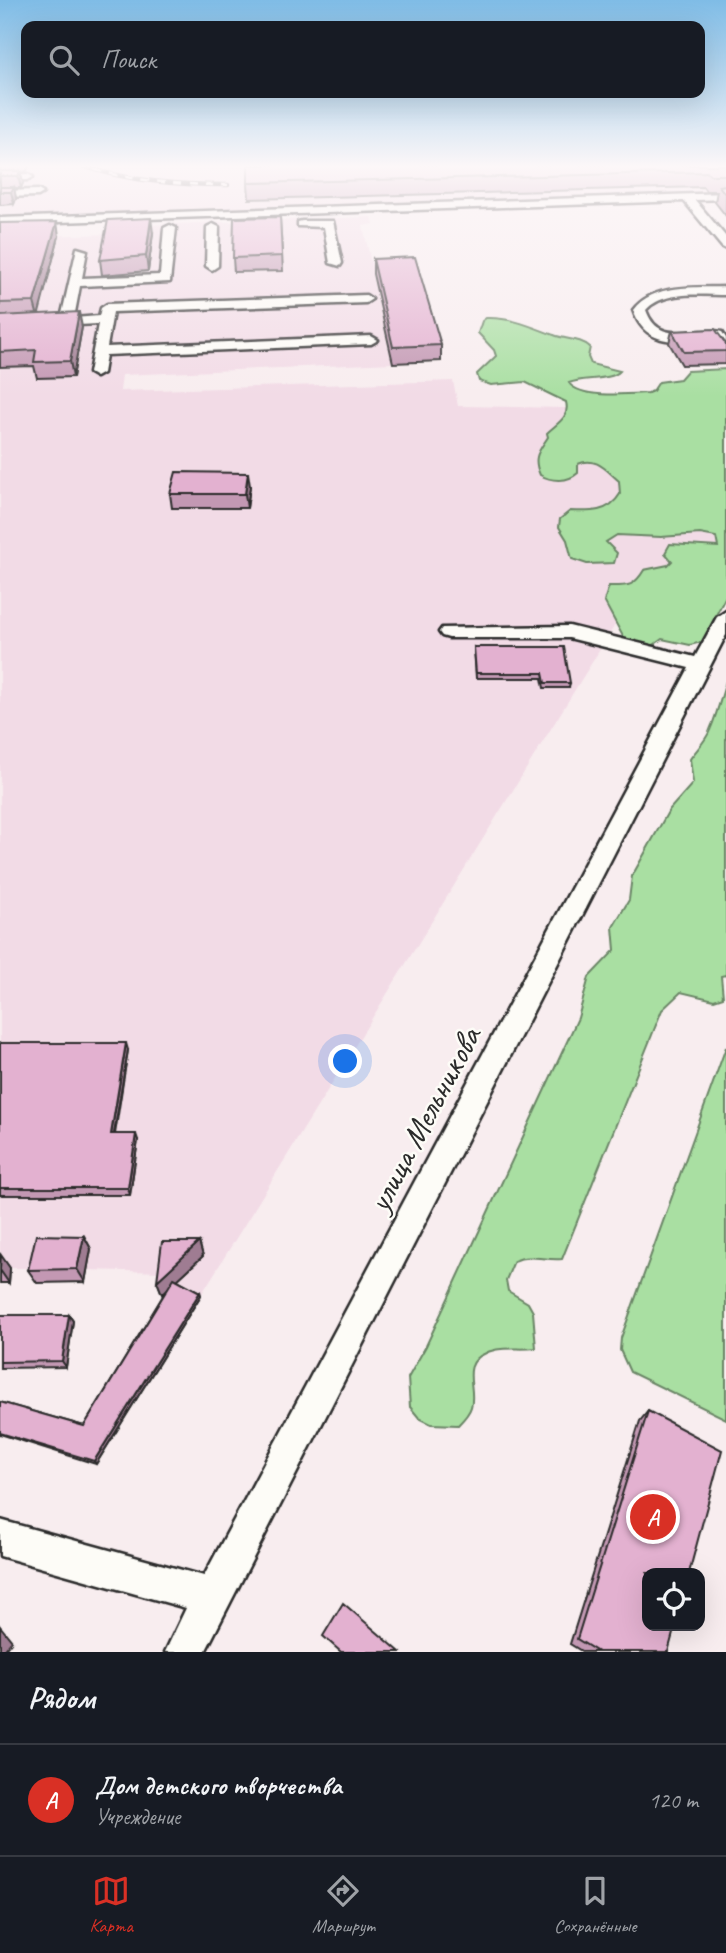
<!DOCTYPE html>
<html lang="ru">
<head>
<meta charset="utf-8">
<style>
  body { margin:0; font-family:Caveat,sans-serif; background:#242831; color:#f1f3f6 }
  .controls { position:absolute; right:21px; bottom:21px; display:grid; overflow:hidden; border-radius:14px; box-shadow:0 7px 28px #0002 }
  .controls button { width:63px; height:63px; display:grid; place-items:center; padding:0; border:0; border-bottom:2px solid #363941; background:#171b24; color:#f1f3f6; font:35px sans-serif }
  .you { position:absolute; left:346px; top:1062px; width:24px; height:24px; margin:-18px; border:5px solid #fff; border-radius:50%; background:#1a73e8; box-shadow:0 0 0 10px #1a73e833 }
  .badge { display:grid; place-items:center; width:46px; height:46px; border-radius:50%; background:#d93025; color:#fff; font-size:23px; font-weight:700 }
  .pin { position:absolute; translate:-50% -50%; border:4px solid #fff; box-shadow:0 2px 7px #0006 }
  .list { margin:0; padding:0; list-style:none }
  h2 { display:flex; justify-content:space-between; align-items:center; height:91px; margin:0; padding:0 28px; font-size:30px }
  h2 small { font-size:23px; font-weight:400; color:#9ea1a6 }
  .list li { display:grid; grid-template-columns:46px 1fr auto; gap:21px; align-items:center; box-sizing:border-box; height:112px; padding:0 28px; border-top:2px solid #363941 }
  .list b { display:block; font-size:26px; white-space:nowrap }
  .list p { margin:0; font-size:23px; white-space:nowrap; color:#9ea1a6 }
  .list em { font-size:23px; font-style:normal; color:#9ea1a6 }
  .icon { flex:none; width:38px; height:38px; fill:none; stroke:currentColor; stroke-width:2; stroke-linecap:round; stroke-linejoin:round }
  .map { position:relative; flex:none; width:726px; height:1652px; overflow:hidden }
  .search { position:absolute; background:#171b24; box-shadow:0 7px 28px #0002; left:21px; right:21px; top:21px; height:77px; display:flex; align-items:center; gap:18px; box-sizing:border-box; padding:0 24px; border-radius:14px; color:#9ea1a6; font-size:26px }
  .sheet { height:203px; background:#171b24 }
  nav { display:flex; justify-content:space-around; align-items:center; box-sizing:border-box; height:98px; border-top:2px solid #363941; background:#171b24; font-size:19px; color:#9ea1a6 }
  nav a { display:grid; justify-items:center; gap:4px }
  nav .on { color:#d93025 }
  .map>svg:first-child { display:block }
</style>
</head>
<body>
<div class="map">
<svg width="726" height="1652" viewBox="0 0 726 1652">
  <rect width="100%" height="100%" fill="#f8edef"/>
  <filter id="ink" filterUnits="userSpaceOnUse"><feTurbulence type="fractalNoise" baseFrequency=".0143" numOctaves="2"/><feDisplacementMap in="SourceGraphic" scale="14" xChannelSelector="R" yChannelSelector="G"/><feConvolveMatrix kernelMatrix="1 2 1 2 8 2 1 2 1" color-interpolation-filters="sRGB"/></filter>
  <g filter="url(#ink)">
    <path fill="#f2dbe6" d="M0 165H726V193L0 219Z
      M372 217 374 224 363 226 393 363 122 375 120 391 453 381 458 406 726 411V563L633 596 201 1295 175 1282 202 1257 165 1272 87 1270 91 1250 40 1268H0V237L113 234 116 226Z"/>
    <path fill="#a9dfa2" stroke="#6a8566" stroke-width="2" d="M486 318C511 317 532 327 554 335 566 340 580 338 590 347L588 357 591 364 620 371C611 381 583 377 569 383 580 399 630 394 648 393L653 391 659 382 680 379 687 371 726 369V596L702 642 690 645 662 639 648 649 627 644 604 601 609 586C628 586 634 587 644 570L668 565 672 561 665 553 670 544 718 547 716 537 700 534 661 537 617 535 606 542 617 553 614 563 587 564 572 559 567 540 559 527 560 519 570 511C590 512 609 513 620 494L619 481C606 470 596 456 578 464V473C568 482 552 482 540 475 532 457 539 451 548 437L547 433C557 423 570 418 566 402L525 382 491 385 479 381 477 374 496 356 494 350 478 333 482 321Z
      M726 681V975L721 976 723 997 714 1000 681 992 662 1010 562 1259C545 1261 530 1253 514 1261L506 1280 508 1291 528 1303 533 1312 536 1348C520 1350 500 1346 486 1353 459 1364 477 1388 471 1407 469 1414 463 1420 458 1425L431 1424 419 1418 410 1407 408 1378 426 1346 578 1018 589 977 615 950 613 927 629 900 632 876 669 810 693 783 690 759C696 750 706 741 710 730 717 714 721 698 726 681Z
      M726 1047V1419L630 1372 620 1350 621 1338Z"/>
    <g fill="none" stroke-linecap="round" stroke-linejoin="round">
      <g stroke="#2b2b2b" stroke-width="5">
        <path id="minor" d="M0 175 28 174 33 177 28 180 0 181Z
          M0 191 38 190 43 193 38 196 0 197Z
          M726 193V199L695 200 726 237V249L722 247 684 201 0 224V218Z
          M302 221H333L342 263 340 266 330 263 324 227 298 226V222Z
          M213 224 219 227 218 266 212 270 206 266 207 227Z
          M170 225 176 228 170 282 80 286 74 318 99 316 101 308 107 304 366 295 372 299 366 303 113 312 107 347 371 336 378 340 371 344 106 355 103 373 96 377 89 373 98 324 0 329V321L61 318 77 248 87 251 82 278 160 275 164 228Z
          M726 287V295C702 295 663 290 646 310 659 347 693 326 722 332L726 338V352L721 351 713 339C680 341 646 349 633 310 653 283 695 288 726 287Z
          M726 611V635L205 1652H165L186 1608 0 1556V1520L204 1576 689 668 569 638H449L442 636 439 632 442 628 569 626 695 657 717 617Z"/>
      </g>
      <use href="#minor" fill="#fdfcf7" fill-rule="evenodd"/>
      <g stroke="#2b2b2b" stroke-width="4.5">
        <path id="rail" d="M79 165C128 181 177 185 228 185"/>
      </g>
      <use href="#rail" stroke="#fdfcf7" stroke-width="2.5" stroke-dasharray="8" stroke-linecap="butt"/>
    </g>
    <path fill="#c398b3" stroke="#2b2b2b" stroke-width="2" d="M0 165H29L27 171 20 172 23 183 21 188H14L16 199 14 204 0 205Z
      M726 165V216L715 202 717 191H706L703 187 249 199 248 183Z
      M280 217 283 271 234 272 233 258Z
      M0 223 59 236 38 314 82 327 73 377 37 378 34 366 0 367Z
      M153 233 148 271 102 275 100 260Z
      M373 259 441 345V361L393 363 373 274Z
      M672 331 726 344V364L682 365 669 343Z
      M250 486 247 508H172L170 494Z
      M474 647 570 683 569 688H544L542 678H476Z
      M0 1043 128 1050 115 1134 138 1140 130 1195H0Z
      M84 1236 91 1249 85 1282 37 1283 28 1270Z
      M199 1242 203 1256 177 1280 200 1292 201 1295 96 1464 0 1434V1402L84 1426 167 1289 162 1294 157 1281Z
      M0 1255 10 1268 9 1283H0Z
      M0 1315H69L73 1321 66 1367 0 1368Z
      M648 1411 668 1652H583L570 1644 640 1421Z"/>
    <path fill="#9f7c92" stroke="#2b2b2b" stroke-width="2" d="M20 171 23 183 21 188 18 176Z
      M14 187 16 199 14 204 11 192Z
      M151 218 153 233 148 271 146 256Z
      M57 222 59 236 38 317 34 302Z
      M79 312 82 327 73 377 70 361Z
      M248 473 250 486 247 508 245 494Z
      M126 1043 128 1050 113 1140 111 1134Z
      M136 1134 138 1140 130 1195 128 1188Z
      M84 1236 91 1249 85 1282 77 1269Z
      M199 1242 203 1256 162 1294 157 1281Z
      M1 1255 10 1268 9 1283 0 1270Z
      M200 1292 201 1295 96 1464 94 1461Z
      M69 1315 73 1321 66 1367 62 1361Z
      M0 1626 12 1641 3 1652H0Z"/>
    <path fill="#e3b1d0" stroke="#2b2b2b" stroke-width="2" d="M248 165H726V175H710L707 172 248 183Z
      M0 171H20L18 176H0Z
      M726 185V195L719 186Z
      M0 187H14L11 192H0Z
      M280 217 282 256 233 258 234 218Z
      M151 218 146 256 100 260 108 220Z
      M57 222 34 302 0 303V223Z
      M415 257 441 345 393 347 373 259Z
      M79 312 70 361 34 362 36 350 0 352V316Z
      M715 329 726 344V351L684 352 672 331Z
      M176 472 248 473 245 494H170Z
      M474 647H564L570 683H545L543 673H476Z
      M0 1043H126L111 1134H136L128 1188H0Z
      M36 1235 84 1236 77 1269 28 1270Z
      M162 1242H199L157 1281Z
      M174 1278 200 1292 94 1461 0 1433V1402L84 1426Z
      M0 1315H69L62 1361 0 1362Z
      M648 1411 722 1450 689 1573H647V1626H675L668 1652H598L577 1639Z
      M343 1603 400 1652H341L323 1636Z"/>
  </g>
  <linearGradient id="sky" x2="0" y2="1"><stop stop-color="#7fbce6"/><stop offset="0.42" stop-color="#fcf7f8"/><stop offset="1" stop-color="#fcf7f8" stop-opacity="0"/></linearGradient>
  <rect width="726" height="396" fill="url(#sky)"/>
  <g text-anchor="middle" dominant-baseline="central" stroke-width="5" stroke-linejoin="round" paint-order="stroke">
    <g font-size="33" fill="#2b2b2b" stroke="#fdfcf7">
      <text transform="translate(424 1119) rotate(-62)">улица Мельникова</text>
    </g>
  </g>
</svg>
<div class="controls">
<button><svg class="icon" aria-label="locate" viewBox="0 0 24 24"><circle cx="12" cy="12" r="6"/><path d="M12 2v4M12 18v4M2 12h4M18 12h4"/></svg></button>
</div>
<div class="you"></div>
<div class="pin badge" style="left:653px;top:1517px">A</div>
<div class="search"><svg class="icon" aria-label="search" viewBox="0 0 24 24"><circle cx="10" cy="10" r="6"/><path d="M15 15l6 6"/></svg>Поиск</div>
</div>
<section class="sheet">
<h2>Рядом<small></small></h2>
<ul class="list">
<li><span class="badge">A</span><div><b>Дом детского творчества</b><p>Учреждение</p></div><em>120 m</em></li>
</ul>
</section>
<nav>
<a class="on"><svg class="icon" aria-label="map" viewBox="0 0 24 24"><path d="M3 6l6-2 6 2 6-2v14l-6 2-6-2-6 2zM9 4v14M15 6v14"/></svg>Карта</a>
<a><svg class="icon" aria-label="directions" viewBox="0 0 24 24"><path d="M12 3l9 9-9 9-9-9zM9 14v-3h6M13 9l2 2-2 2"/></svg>Маршрут</a>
<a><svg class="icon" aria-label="saved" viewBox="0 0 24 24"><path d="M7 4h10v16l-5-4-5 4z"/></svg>Сохранённые</a>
</nav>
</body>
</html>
